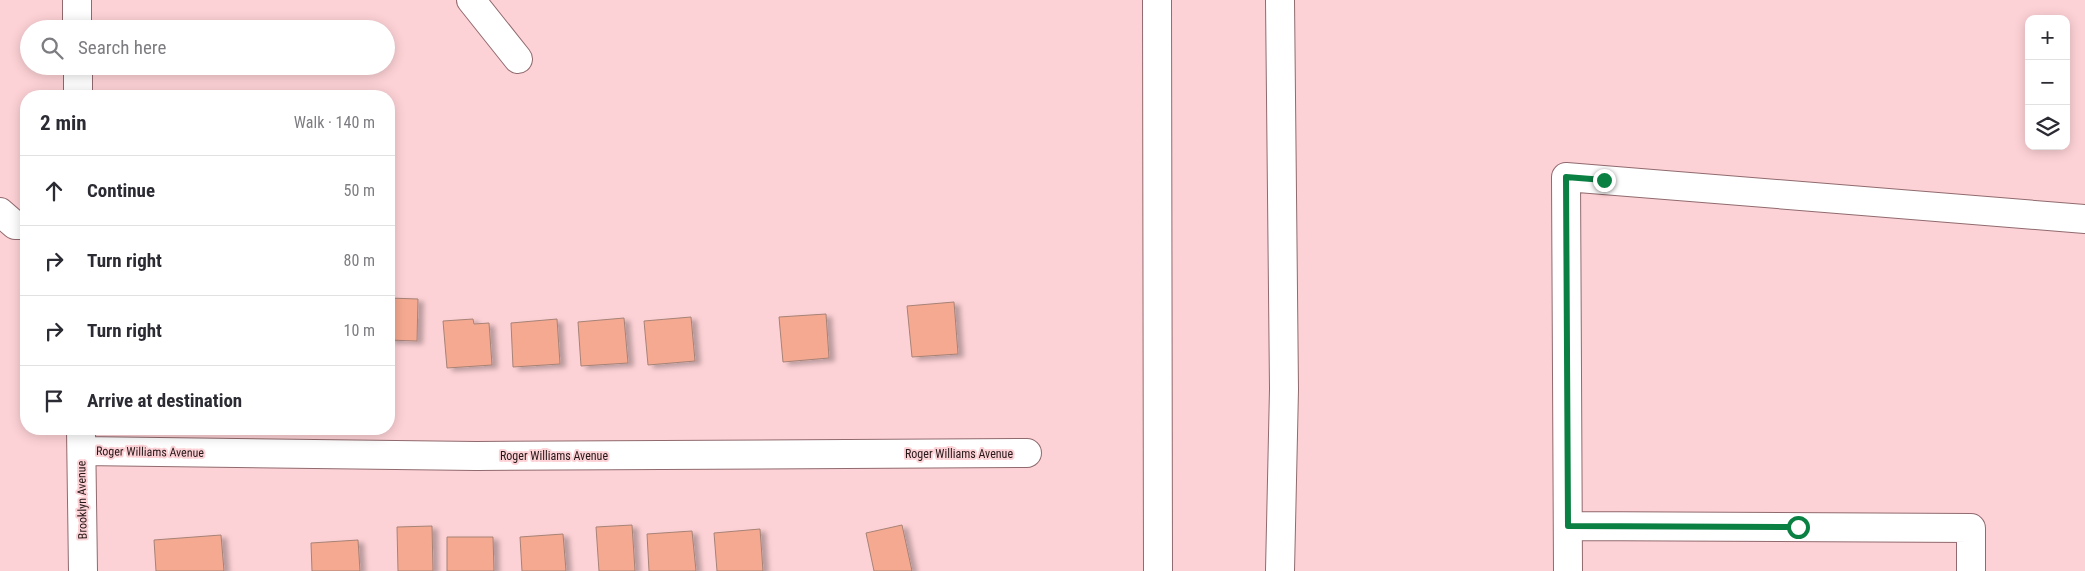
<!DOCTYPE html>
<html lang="en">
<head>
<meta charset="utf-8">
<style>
  body { margin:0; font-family:"Roboto Condensed",sans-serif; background:#f2f2f3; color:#2b2b33 }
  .controls { position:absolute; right:15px; top:15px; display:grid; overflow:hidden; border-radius:10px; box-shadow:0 2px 12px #0003 }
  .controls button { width:45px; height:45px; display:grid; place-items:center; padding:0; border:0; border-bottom:1px solid #e1e1e2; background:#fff; color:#2b2b33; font:25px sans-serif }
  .stop { position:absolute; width:15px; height:15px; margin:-11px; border:4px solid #0b8043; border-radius:50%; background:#fff }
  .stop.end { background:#0b8043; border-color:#fff; box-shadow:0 1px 5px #0008 }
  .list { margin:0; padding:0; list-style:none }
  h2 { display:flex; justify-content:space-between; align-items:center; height:65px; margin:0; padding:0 20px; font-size:21px }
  h2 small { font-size:16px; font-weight:400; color:#7c7c81 }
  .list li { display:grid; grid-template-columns:32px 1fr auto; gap:15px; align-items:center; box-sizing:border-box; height:70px; padding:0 20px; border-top:1px solid #e1e1e2 }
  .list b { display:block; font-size:19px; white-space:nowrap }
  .list em { font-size:16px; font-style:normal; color:#7c7c81 }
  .icon { flex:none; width:28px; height:28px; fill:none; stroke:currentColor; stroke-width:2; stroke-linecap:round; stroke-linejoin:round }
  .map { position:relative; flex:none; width:2085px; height:571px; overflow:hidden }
  .search { position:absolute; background:#fff; box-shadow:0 2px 12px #0003; left:20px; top:20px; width:375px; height:55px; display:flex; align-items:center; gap:12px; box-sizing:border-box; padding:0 18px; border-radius:28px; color:#7c7c81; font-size:19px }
  .panel { position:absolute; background:#fff; box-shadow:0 2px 12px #0003; left:20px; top:90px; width:375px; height:345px; border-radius:20px }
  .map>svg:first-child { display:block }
</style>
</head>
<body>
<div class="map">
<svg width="2085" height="571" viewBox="0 0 2085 571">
  <defs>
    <filter id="shadow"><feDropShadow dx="5.5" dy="3" stdDeviation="2.5" flood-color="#0004"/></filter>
  </defs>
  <rect width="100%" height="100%" fill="#fdd2d6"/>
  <path fill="#f5a991" stroke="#a78276" filter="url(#shadow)" d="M389 298 418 299 417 341 389 340Z
    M954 302 958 354 912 357 907 306Z
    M826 314 829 358 783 362 779 317Z
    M691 317 695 361 648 365 644 321Z
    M624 318 628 363 581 366 578 322Z
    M473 319 474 324 489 323 492 365 447 368 443 321Z
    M557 319 560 364 513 367 511 323Z
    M632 525 635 571H599L596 527Z
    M902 525 912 571H874L866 533Z
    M432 526 433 571H398L397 527Z
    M760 529 763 571H717L714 533Z
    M692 531 696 571H649L647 534Z
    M563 534 566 571H522L520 537Z
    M221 535 224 571H156L154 540Z
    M447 537H493L494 571H447Z
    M358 540 360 571H312L311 543Z"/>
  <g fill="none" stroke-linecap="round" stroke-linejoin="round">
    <g stroke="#906a6e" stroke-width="30">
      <path id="minor" d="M77 0V29
        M471 0 518 59
        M78 66V96
        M0 212 15 225H26
        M81 429 83 571
        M82 451 476 456 1027 453
        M1568 526 1971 528V571
        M1568 571 1566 177 2085 219"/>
    </g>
    <g stroke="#906a6e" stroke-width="30">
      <path id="highway" d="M1157 0 1158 571
        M1280 0 1284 389 1280 571"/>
    </g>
    <use href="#minor" stroke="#fff" stroke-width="28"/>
    <use href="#highway" stroke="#fff" stroke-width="28"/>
  </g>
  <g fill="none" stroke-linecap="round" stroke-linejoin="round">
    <path stroke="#0b8043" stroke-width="6" d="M1604 180 1566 177 1568 526 1798 527"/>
  </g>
  <g text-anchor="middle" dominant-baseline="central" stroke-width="4" stroke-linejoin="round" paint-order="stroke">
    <g font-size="12" fill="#261718" stroke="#fdd2d6">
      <text transform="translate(150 452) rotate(1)">Roger Williams Avenue</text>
      <text x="959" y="454">Roger Williams Avenue</text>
      <text x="554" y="456">Roger Williams Avenue</text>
      <text transform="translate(82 500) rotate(-91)">Brooklyn Avenue</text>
    </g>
  </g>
</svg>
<div class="controls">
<button>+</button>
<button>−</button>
<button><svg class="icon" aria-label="layers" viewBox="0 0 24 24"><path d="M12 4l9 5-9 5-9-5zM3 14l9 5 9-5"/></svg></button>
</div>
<div class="stop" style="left:1798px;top:527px"></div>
<div class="stop end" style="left:1604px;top:180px"></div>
<div class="search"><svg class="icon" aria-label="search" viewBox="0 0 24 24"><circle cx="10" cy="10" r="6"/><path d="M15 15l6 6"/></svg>Search here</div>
<section class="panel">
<h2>2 min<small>Walk · 140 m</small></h2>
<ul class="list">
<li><svg class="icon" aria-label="ahead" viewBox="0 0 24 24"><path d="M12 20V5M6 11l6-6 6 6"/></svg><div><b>Continue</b></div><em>50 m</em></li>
<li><svg class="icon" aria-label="right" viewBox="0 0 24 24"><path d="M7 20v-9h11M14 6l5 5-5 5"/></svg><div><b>Turn right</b></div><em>80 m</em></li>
<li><svg class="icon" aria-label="right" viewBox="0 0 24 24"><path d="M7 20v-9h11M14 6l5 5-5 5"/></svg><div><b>Turn right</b></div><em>10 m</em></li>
<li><svg class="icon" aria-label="arrive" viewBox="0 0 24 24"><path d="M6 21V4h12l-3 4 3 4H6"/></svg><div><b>Arrive at destination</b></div></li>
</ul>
</section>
</div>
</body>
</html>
